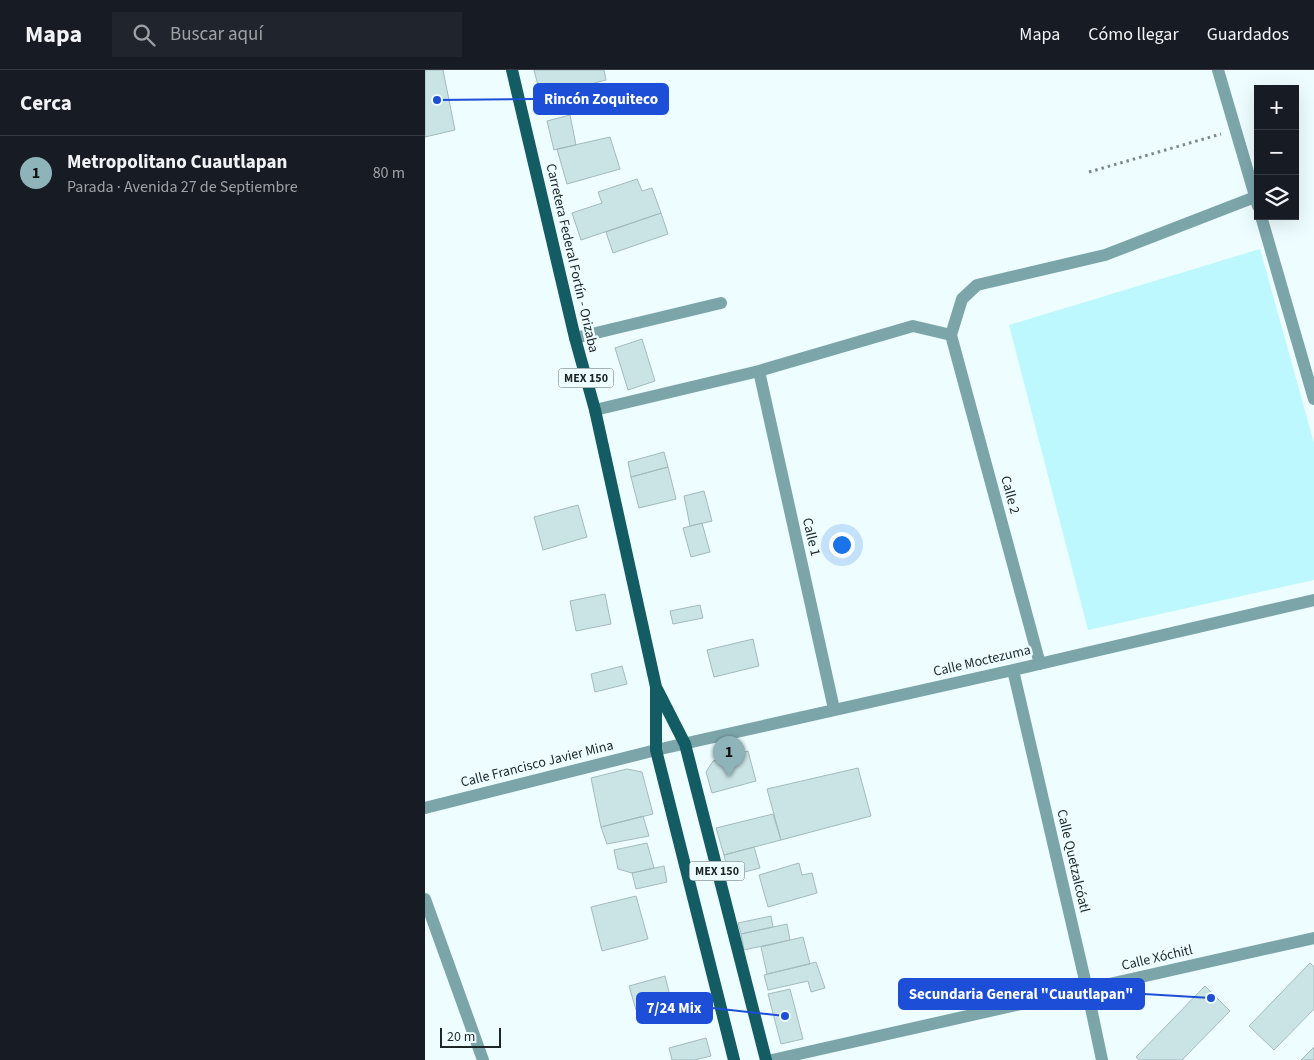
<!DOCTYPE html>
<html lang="es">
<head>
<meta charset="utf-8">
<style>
  body { margin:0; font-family:"Source Sans 3",sans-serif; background:#20242c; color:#f1f3f6 }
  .controls { position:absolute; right:15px; top:15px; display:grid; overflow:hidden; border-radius:0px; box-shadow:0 5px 20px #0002 }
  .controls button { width:45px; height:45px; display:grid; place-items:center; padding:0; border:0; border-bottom:1px solid #363941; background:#171b24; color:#f1f3f6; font:25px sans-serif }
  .scale { position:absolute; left:15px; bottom:12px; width:61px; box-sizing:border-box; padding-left:5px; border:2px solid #1e2728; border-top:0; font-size:14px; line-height:18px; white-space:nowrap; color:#1e2728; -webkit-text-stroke:4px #eefdff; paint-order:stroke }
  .you { position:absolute; left:416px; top:474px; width:18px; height:18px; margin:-12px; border:4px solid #fff; border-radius:50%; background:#1a73e8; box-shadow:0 0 0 8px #1a73e833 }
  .badge { display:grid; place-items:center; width:32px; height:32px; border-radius:50%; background:#8eb3b8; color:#111; font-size:16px; font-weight:700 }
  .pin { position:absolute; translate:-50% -41px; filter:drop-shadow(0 1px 2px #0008) }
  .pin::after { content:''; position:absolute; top:26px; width:18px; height:15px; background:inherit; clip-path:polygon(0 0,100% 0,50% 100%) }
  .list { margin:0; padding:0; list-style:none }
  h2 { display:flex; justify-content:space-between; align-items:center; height:65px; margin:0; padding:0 20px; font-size:21px }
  h2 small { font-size:16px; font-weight:400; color:#9ea1a6 }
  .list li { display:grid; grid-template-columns:32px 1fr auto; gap:15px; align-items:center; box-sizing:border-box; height:75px; padding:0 20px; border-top:1px solid #363941 }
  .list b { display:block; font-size:19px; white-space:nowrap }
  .list p { margin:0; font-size:16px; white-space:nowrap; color:#9ea1a6 }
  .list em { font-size:16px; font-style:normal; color:#9ea1a6 }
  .icon { flex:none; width:28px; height:28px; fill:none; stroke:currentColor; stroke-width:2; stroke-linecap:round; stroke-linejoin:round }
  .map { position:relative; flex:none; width:889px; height:990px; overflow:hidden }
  header { display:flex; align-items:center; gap:30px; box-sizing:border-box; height:70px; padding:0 25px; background:#171b24; border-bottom:1px solid #363941 }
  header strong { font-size:24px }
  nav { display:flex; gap:28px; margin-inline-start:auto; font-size:18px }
  .search { width:350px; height:45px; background:#20242c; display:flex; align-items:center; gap:12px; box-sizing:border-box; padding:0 18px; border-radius:0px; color:#9ea1a6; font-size:19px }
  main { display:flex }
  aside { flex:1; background:#171b24 }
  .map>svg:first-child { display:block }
</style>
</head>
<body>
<header>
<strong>Mapa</strong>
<div class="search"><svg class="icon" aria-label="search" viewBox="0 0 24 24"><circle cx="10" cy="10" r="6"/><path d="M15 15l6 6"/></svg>Buscar aquí</div>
<nav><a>Mapa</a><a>Cómo llegar</a><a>Guardados</a></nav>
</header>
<main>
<aside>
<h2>Cerca<small></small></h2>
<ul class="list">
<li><span class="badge">1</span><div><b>Metropolitano Cuautlapan</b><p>Parada · Avenida 27 de Septiembre</p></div><em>80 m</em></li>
</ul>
</aside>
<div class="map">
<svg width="889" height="990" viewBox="0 0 889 990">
  <rect width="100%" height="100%" fill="#eefdff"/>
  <path fill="#bdf8fe" d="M835 179 889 373V510L663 560 584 255Z"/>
  <path fill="#cae3e5" stroke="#a3bbbe" d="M0 0H18L30 60 0 67Z
    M109 0H179L181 10 116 27Z
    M145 45 151 75 129 80 122 51Z
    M185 67 195 99 142 114 132 79Z
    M212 109 217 121 227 118 236 143 156 170 147 143 177 133 173 122Z
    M236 143 243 164 188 183 181 162Z
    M217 269 230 311 203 320 190 278Z
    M239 382 243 397 206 407 203 392Z
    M243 397 251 429 214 438 206 407Z
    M279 421 287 451 265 456 259 426Z
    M153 435 162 467 118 480 109 447Z
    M277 453 285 482 266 487 258 458Z
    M180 524 186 554 151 561 145 531Z
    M275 535 278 548 248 554 245 541Z
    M328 569 334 596 289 607 282 580Z
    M197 596 202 614 170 622 166 604Z
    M323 681 331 711 287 723 281 702 288 691Z
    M433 698 446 746 356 770 342 719Z
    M202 699 217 702 228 744 176 757 166 708Z
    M348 744 356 770 299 785 291 758Z
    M218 746 224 766 182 774 176 757Z
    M222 773 229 798 207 803 193 799 189 780Z
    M329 777 335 798 304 806 299 785Z
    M374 793 377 805 387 803 392 823 343 837 334 805Z
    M239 796 242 812 211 819 207 803Z
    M211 826 223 869 177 881 166 837Z
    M346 846 348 857 316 864 313 853Z
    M362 854 365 870 319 880 316 864Z
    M378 867 385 894 342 904 336 877Z
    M391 892 400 918 386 922 383 911 343 920 339 905Z
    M885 893 889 897V939L849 980 824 956Z
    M240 906 246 930 211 940 204 916Z
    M780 916 805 941 757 990H714L711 987Z
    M365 919 378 969 356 974 343 924Z
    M281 968 286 986 270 990H247L244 978Z
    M889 977V990H876Z"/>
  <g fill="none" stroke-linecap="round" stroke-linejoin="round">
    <path stroke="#7d888a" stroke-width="3" stroke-dasharray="2.5 4" stroke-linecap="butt" d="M664 102 796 64"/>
    <path stroke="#7ca5aa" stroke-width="12" d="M793 0 833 136
      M836 146 889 329
      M526 265 615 594
      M150 268 296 233
      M334 301 409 639
      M170 340 334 301 488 256 526 265 537 229 552 215 680 185 830 127
      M588 600 662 919 677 990
      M0 738 231 680 588 600 889 530
      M0 829 58 990
      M347 990 889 868"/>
    <path stroke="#135c63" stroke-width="12" d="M87 0 150 268 170 340 231 617V680L309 990
      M232 619 260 674 341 990"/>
  </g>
  <g text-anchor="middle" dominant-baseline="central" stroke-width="5" stroke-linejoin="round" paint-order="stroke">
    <g fill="#eefdff" stroke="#5c6768" stroke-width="1">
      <rect x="133.5" y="298.5" width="55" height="19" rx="4"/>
      <rect x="264.5" y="791.5" width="55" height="19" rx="4"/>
    </g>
    <g font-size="12" font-weight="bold" fill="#1e2728">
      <text x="161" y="308">MEX 150</text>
      <text x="292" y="801">MEX 150</text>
    </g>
    <g font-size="14" fill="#1e2728" stroke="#eefdff">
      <text transform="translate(147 188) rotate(77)">Carretera Federal Fortín - Orizaba</text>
      <text transform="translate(585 425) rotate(75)">Calle 2</text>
      <text transform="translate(386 467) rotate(77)">Calle 1</text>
      <text transform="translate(557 591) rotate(-13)">Calle Moctezuma</text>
      <text transform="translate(112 694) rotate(-14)">Calle Francisco Javier Mina</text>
      <text transform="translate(648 791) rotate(77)">Calle Quetzalcóatl</text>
      <text transform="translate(732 888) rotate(-13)">Calle Xóchitl</text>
    </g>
  </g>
  <path fill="none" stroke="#1d4ed8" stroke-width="2" d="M12 30L109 29M786 928L719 924M360 946L287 938"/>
  <g fill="#1d4ed8" stroke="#eefdff" stroke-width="2">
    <circle cx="12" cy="30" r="5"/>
    <circle cx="786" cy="928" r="5"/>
    <circle cx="360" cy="946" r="5"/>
  </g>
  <g fill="#1d4ed8" stroke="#1d4ed8" stroke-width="2">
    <rect x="109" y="14" width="134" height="30" rx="5"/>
    <rect x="474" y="909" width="245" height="30" rx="5"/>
    <rect x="212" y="923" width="75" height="30" rx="5"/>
  </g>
  <g font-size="15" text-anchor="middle" font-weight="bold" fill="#fff">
    <text x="176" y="34">Rincón Zoquiteco</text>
    <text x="596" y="929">Secundaria General "Cuautlapan"</text>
    <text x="249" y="943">7/24 Mix</text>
  </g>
</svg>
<div class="controls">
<button>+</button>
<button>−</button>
<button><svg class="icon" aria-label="layers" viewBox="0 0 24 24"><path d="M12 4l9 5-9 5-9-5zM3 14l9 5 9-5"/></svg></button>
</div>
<div class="scale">20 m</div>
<div class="you"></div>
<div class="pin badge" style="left:304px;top:707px">1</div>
</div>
</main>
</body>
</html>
